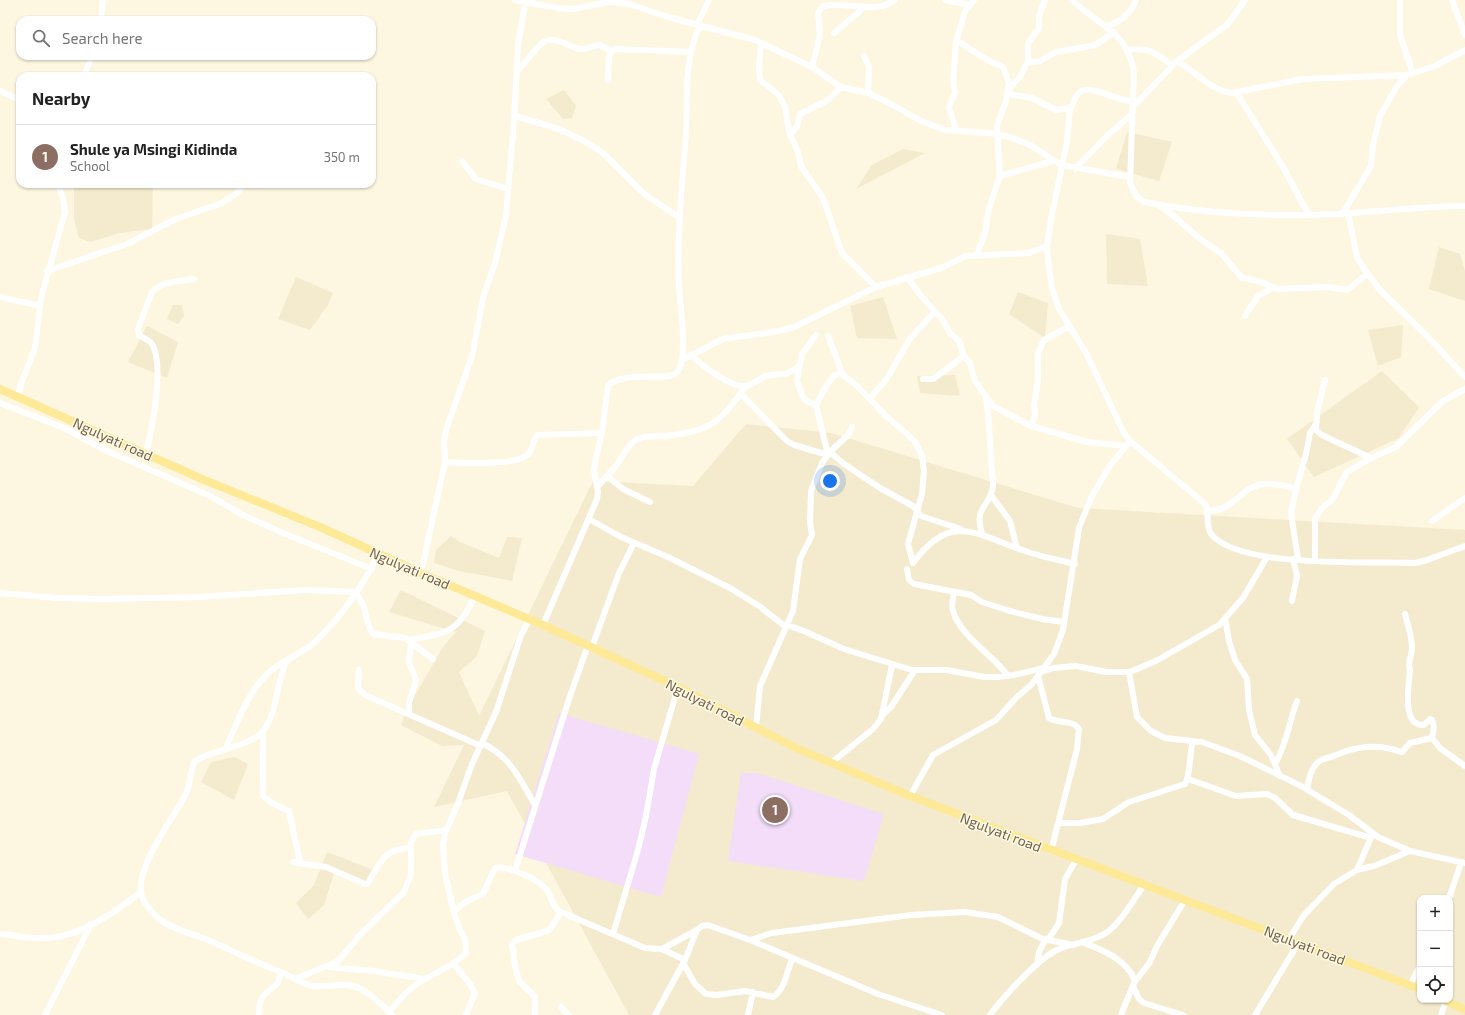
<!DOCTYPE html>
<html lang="en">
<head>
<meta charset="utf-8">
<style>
  body { margin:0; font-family:"Exo 2",sans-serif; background:#f2f2f2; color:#222 }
  .controls { position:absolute; right:12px; bottom:12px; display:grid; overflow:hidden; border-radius:8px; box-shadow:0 1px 3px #0004 }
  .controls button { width:36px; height:36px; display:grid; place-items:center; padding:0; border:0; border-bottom:1px solid #e0e0e0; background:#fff; color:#222; font:20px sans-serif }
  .you { position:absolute; left:830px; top:481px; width:14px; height:14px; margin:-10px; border:3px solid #fff; border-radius:50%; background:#1a73e8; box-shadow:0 0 0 6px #1a73e833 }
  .badge { display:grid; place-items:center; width:26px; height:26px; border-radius:50%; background:#111827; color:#fff; font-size:13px; font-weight:700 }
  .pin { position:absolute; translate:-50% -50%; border:2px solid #fff; box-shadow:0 1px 4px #0006 }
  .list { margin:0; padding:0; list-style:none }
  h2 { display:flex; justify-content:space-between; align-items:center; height:52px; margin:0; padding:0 16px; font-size:17px }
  h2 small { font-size:13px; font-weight:400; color:#767676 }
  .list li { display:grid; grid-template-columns:26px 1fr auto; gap:12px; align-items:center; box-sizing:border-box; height:64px; padding:0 16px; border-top:1px solid #e0e0e0 }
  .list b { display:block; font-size:15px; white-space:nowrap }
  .list p { margin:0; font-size:13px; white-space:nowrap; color:#767676 }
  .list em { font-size:13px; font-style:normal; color:#767676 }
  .icon { flex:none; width:22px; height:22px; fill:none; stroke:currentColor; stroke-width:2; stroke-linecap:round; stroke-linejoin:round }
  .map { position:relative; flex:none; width:1465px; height:1015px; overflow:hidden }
  .search { position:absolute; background:#fff; box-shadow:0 1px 3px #0004; left:16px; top:16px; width:360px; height:44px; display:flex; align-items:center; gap:10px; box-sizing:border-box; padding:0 14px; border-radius:12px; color:#767676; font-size:15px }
  .panel { position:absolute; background:#fff; box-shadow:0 1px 3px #0004; left:16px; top:72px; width:360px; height:116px; border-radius:12px }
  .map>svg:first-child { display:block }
</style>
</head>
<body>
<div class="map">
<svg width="1465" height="1015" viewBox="0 0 1465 1015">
  <rect width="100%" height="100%" fill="#fdf6e0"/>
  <path fill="#f4eace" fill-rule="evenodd" d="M564 90 576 106 572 118 563 119 546 99Z
    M1127 132 1172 142 1159 181 1116 169Z
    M903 149 925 153 856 189 872 165Z
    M74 184H153L152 229 120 233 90 242 79 238 74 219Z
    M1106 234 1140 239 1148 286 1107 284Z
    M1439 247 1460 254 1465 271V301L1429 289Z
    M296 277 333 293 328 305 310 330 278 319Z
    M1018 292 1048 303 1045 338 1009 314Z
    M883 297 897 339 857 338 850 306Z
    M173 305H182L184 316 178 324 167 319Z
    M1403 325 1401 357 1378 366 1368 330Z
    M147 326 178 342 167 378 128 362Z
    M1382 371 1419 407 1399 438 1314 477 1287 439Z
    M955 375 960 396 920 393 917 376Z
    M746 424 831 433 1078 508 1465 530V1015H629L507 791 434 807 464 745 442 746 401 725 407 709 443 647 456 632 389 612 401 590 485 631 477 656 459 672 479 716 593 481 693 486ZM1420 898H1450V1000H1420Z
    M451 536 460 542 499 558 507 537 522 538 512 581 459 571 434 563 436 550Z
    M234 757 248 764 234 800 201 782 211 762Z
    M327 852 376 871 371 884 335 870 324 905 308 919 296 903 314 885Z"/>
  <path fill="#f3ddf9" d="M559 713 699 754 661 897 515 854Z
    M741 773H757L884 814 864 881 728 861Z"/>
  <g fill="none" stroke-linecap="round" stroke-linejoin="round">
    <path stroke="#fff" stroke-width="6" d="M515 0 558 8 573 9 609 2 629 4 668 17 755 40 812 67 841 87 868 93 891 104 921 121 945 130 989 133 1010 137 1030 145 1061 165 1130 177
      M945 0 969 5
      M1072 0C1099 26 1128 31 1134 73L1130 183 1136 196 1144 202C1204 214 1276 217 1338 214 1380 212 1422 206 1465 206
      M1400 0V35L1413 73
      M1452 0 1465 35
      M101 20 103 0
      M697 24 709 0
      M1106 27C1119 22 1131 14 1136 0
      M834 33 865 7
      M956 40 989 61 1003 67 1009 83 1006 101 997 126 1000 176 989 208 985 233 977 254
      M761 43 759 67 760 80 778 94 785 106 789 132 798 152 801 166 823 198 842 253 876 287
      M1127 50C1148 47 1156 52 1172 66
      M864 56 869 67 868 93
      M1177 61C1195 71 1211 91 1232 93L1303 79 1407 75 1435 66 1465 50
      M1028 62V43L1039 28V16L1045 0
      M812 67 820 34 818 13 823 6C846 1 874 15 895 0
      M517 71C526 64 536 46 544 42 555 35 569 47 579 49 587 51 592 45 600 45L611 51
      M84 76 92 56
      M608 80 609 57 611 51 615 49 690 52
      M1008 90 1020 77 1027 63 1040 61 1056 52 1096 45 1114 32
      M0 91 20 100
      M1236 92 1282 165 1308 214
      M1008 94 1032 98 1056 110 1071 108C1073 104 1074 98 1078 94 1088 81 1116 102 1132 101
      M1132 108 1177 61 1228 24 1245 0
      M1070 109 1067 142 1051 219 1047 246 1048 260 1052 288 1059 309 1086 353 1124 433 1130 441 1205 504C1210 513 1205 525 1211 534 1239 569 1372 561 1416 563L1427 560 1465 546
      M515 116 559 129 588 143 604 154 644 194 680 218
      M956 130 949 107 955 92 953 82 956 42 965 12 974 0
      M790 135 797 127 800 114 828 100 841 87
      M462 161 476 179 508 189
      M1075 169 1109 134 1132 114
      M1000 176 1053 161
      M1160 206 1175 217 1200 239 1222 254 1242 278 1258 281 1278 289 1328 287 1347 290 1367 274
      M1343 213 1371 166 1373 145 1380 116 1398 85 1407 75
      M1348 213 1357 257 1364 269 1380 290 1431 340 1465 377
      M47 271 127 244 176 219 222 203 236 194 245 184
      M907 277 921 296 943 320 950 333 959 341 964 356 970 363 975 381 993 406 1031 426 1087 442 1125 446
      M0 297 40 306
      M1245 316 1258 296 1272 288
      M816 335 802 354 797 380 802 396 808 402 816 405
      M828 336 843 375 855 384 888 418 906 433 916 443 922 456 924 471 922 494 908 544 913 563
      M691 355C701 365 732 389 747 386 754 385 759 378 766 376 783 372 783 379 800 365
      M682 360 723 339 779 331 794 327 876 287 941 268 966 256 1028 253 1047 246
      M923 379H933L964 356
      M1325 380 1317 413 1316 430 1322 435 1371 458
      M741 394 787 441 794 445 828 455 816 405 826 386 834 376 841 372
      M18 397 21 384 35 348 41 298 65 212 63 198 58 184
      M870 398 886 380 909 340 935 311
      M0 403 64 428 105 450 210 496 243 515 283 533 372 569
      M1031 426 1035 415 1034 405 1038 380V353L1044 340 1070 326
      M830 452 844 464 880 488 913 506 921 516 961 529
      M146 454C152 429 165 366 152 344 149 340 144 338 139 335L138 329 152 292C162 281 180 281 194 279
      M445 462C462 463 513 465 526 456 534 451 531 441 538 435L602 433
      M607 476 623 489 650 502
      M598 486C604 480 609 474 614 468 621 460 628 444 637 439 645 435 658 437 667 436 712 431 721 421 746 386
      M991 495 1010 521 1017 548
      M1207 511C1235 511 1239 489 1259 485 1271 482 1284 485 1296 489
      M589 519 621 537 668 557 730 588 759 606 786 627
      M1432 521 1465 498
      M982 534C973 505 991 508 993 485 993 476 991 466 991 457 990 437 989 418 986 398
      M378 554C365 584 339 619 315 642 308 649 296 654 287 660 276 682 278 710 264 730 253 746 210 750 195 761 189 772 191 786 185 796 173 818 137 866 141 892 142 901 152 913 159 919 176 932 198 934 217 944 239 954 259 964 281 972 291 976 301 984 312 986 321 988 330 985 339 985 362 983 377 1000 392 1015
      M1298 559 1291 513 1296 489 1306 454 1310 433 1316 424
      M1315 561V519L1322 508 1332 500 1347 472 1373 457 1396 447 1443 401 1465 389
      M913 563C952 509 978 536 1028 552 1043 557 1059 560 1075 564
      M907 569 909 580 914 584 971 595 982 602 1010 611 1042 619 1064 622
      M421 573 445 462 444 442 446 430 472 356 484 294 495 263 506 215 514 122 518 45 525 3
      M954 592C953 598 951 605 953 611 961 637 992 654 1008 676
      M0 593 58 598 105 599 198 597 306 590 355 592C369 608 363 620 373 634L405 638 433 659
      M1292 601 1297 576 1293 559
      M1405 614C1408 625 1412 636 1412 648 1412 657 1407 661 1410 670 1409 685 1401 726 1424 725L1430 719 1432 720 1434 727 1432 738 1440 748 1465 766
      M1225 618 1229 641 1235 660 1247 679 1249 710 1255 735 1271 755 1280 776
      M543 625 597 499 598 492 594 471 595 462 602 433 608 385C625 373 651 378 670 376L676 374 680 368C687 340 680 312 679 284 677 234 682 185 686 135 688 97 683 61 700 25
      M787 625 804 631 844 649 912 670H946L985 677H997L1014 675 1044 668
      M409 640C447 633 458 633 475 596
      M592 647 619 573 634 543
      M359 670 358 688 365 695 481 746
      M1041 672 1053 668 1076 666 1106 672H1130L1156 661 1219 625 1243 598 1267 557
      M1129 672 1137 717 1151 731 1165 738 1202 742 1240 756 1301 786 1349 815 1378 837 1410 851 1465 863
      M1038 676 1049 718C1058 724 1073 719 1079 729L1077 749 1051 851
      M409 714V703L416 680 409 662 411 642
      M883 715 891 707 915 670
      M756 727 760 686 793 611 800 559 812 535 810 522 811 491 822 463 832 450 848 435 852 427
      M263 732V796L272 803 289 811 300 862
      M482 743C512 758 519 778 535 805
      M225 750C240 717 252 677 287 660
      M831 763 873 729 881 719 892 665
      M1275 764C1287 744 1289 722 1297 701
      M1188 779 1236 796 1267 794 1275 798 1293 815 1371 838
      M1307 789C1309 780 1310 770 1317 763 1320 760 1326 758 1331 757 1356 746 1376 743 1402 752L1410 743 1432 738
      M910 796 933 755 996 720 1017 697 1032 684 1054 654 1063 630 1079 528 1091 498 1109 467 1130 441
      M1059 823H1080L1103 819 1129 802 1185 784C1191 775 1189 754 1193 741
      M293 862 326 867 365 884 368 883C380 863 384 848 411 848
      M1357 870 1372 835
      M515 871 569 699 588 645
      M1449 898 1461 863
      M454 911 467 901 483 894 495 868C507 865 535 878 544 887 552 894 551 907 561 912L645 948 662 949 685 960
      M0 934C16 935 33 940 50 938 83 935 115 912 141 892
      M613 934 638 850 646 816 654 769 678 687
      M1289 939 1304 915 1334 884 1357 870 1374 866 1410 851
      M750 940 772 933 911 915 965 912 998 917 1043 939 1074 945
      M1048 940 1059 923 1065 879 1076 860
      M1082 942C1102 950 1127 959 1135 981
      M662 949 697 930
      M683 963 695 984 706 994 717 995 745 991 773 997C785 990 787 971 792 959
      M454 964 470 984 475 993 466 1015
      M1037 965 1039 952 1046 939
      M328 967 374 971 425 979
      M295 979 338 961 360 935 404 892 411 874V842L416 834 446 830
      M1410 985 1420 966
      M1133 986 1139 999 1144 1003 1183 1015
      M561 1007 569 1015
      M389 1012C399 1000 409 988 423 980 438 972 454 965 466 953L465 938 460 930 454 913 445 873 443 846 445 833 457 806 472 764 496 712 521 635 530 619
      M45 1015 91 924
      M259 1015C260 991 264 997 278 983L281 972
      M535 1015V997L519 981 515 966 512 944 516 940 547 931 551 928 561 912
      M655 1015 685 960 697 930 702 926 708 925 750 940 878 994 942 1015
      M748 1015 753 992
      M990 1015C1004 996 1035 962 1055 951 1070 943 1089 943 1104 934 1119 926 1134 899 1144 885
      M1121 1015 1134 983 1150 962 1157 946 1185 900
      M1255 1015 1299 942
      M1441 1015 1446 1001"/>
    <path stroke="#fde996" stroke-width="8" d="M0 389 202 479 320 527 421 573 543 625 678 687 796 748 910 796 1420 989
      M1444 1000 1465 1010"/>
  </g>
  <g text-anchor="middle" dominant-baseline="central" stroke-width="3" stroke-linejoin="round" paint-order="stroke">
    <g font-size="14" fill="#745f47" stroke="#fffae6">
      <text transform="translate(113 439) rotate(24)">Ngulyati road</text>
      <text transform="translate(410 568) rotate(23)">Ngulyati road</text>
      <text transform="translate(705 702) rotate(27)">Ngulyati road</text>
      <text transform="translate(1001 832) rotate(21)">Ngulyati road</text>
      <text transform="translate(1305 945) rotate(21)">Ngulyati road</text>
    </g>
  </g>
</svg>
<div class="controls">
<button>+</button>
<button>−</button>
<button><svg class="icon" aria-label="locate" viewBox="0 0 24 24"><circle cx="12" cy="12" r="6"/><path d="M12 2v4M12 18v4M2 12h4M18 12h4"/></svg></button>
</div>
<div class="you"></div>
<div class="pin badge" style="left:775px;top:810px;background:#8d6e63">1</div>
<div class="search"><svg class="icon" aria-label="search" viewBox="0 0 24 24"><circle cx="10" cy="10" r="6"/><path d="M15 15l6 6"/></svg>Search here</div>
<section class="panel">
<h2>Nearby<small></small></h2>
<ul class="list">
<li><span class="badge" style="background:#8d6e63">1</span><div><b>Shule ya Msingi Kidinda</b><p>School</p></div><em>350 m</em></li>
</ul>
</section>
</div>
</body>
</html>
